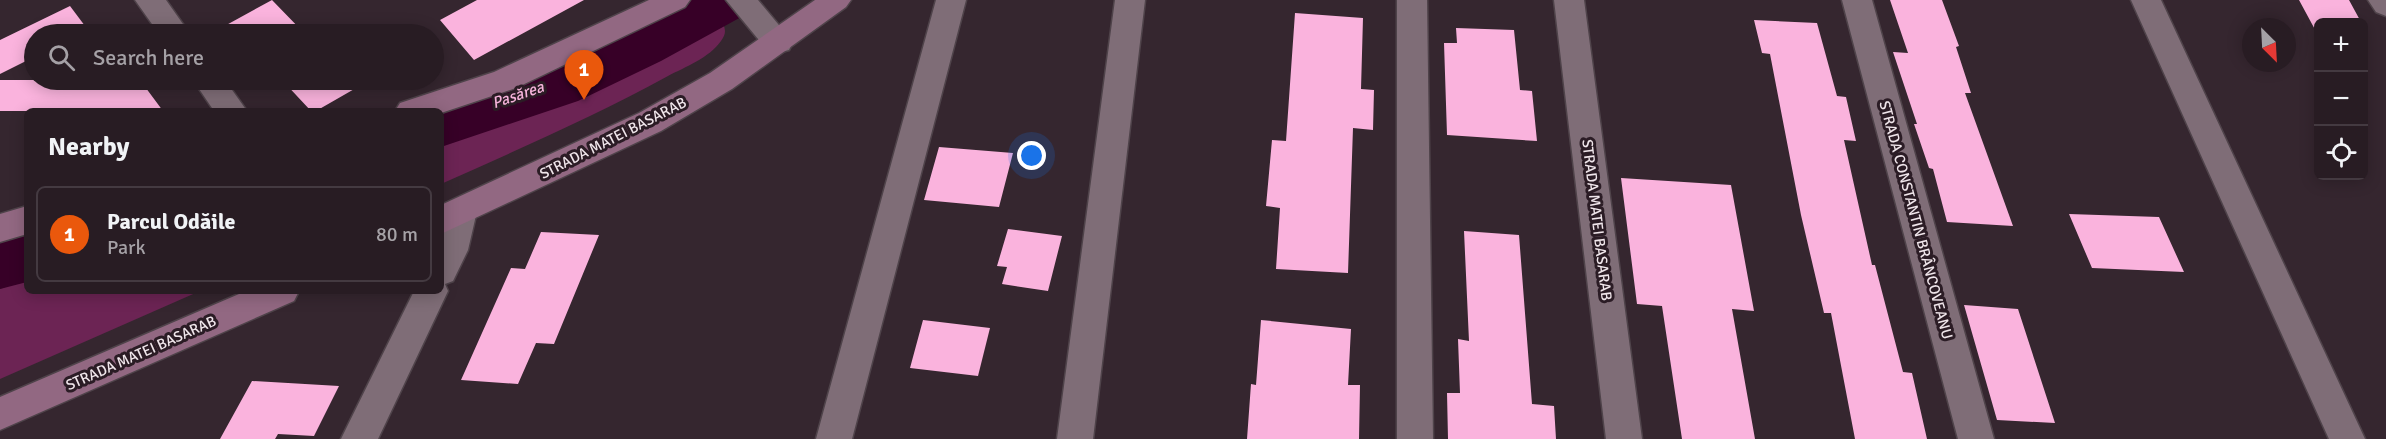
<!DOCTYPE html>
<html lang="en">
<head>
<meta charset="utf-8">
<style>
  body { margin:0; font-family:Signika,sans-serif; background:#30252b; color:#f1f3f6 }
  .controls { position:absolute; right:18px; top:18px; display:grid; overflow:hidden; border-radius:9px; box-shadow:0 3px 15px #0003 }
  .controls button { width:54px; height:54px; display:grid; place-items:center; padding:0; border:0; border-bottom:2px solid #443a41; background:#281c23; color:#f1f3f6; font:30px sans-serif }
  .compass { position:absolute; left:2242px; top:18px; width:54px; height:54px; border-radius:50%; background:#281c23; box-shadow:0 3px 15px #0003; rotate:156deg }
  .you { position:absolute; left:1032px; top:156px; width:21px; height:21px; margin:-15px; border:4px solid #fff; border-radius:50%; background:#1a73e8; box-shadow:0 0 0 9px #1a73e833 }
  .badge { display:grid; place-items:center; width:39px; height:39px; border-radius:50%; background:#ea580c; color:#fff; font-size:20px; font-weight:700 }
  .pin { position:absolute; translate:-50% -50px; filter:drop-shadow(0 2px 3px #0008) }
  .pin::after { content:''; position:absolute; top:32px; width:21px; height:18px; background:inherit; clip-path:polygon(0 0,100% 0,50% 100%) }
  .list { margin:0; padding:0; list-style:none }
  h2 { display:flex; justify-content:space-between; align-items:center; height:78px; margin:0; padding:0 24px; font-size:26px }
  h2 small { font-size:20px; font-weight:400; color:#a5a1a6 }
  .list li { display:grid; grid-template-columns:39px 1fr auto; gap:18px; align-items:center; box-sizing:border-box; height:96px; margin:0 12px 12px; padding:0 12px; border:2px solid #443a41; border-radius:9px }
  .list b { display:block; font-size:22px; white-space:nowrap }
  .list p { margin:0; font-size:20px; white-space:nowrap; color:#a5a1a6 }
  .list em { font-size:20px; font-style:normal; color:#a5a1a6 }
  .icon { flex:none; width:33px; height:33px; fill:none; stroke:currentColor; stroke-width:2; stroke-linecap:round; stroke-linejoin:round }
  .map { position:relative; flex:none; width:2386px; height:439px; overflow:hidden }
  .search { position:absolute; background:#281c23; box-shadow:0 3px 15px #0003; left:24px; top:24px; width:420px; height:66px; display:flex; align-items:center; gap:15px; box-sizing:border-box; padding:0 21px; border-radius:33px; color:#a5a1a6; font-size:22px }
  .panel { position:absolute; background:#281c23; box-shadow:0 3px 15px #0003; left:24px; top:108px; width:420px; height:186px; border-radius:9px }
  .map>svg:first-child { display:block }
</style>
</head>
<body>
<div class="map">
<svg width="2386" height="439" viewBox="0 0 2386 439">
  <rect width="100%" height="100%" fill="#35262f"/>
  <path fill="#6c2454" d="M718 17C725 25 728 32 721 41 709 58 685 67 668 76 595 116 517 150 441 184V138C536 108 631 66 718 17Z
    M27 279V291H200L0 379V289Z"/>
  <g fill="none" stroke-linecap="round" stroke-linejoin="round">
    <path fill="#370027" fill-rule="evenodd" d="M668 0H752L743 16 661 61 578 101 441 147V111H413L417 103 532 65Z
      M27 222V282L0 289V229Z"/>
  </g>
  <path fill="#fab3dd" d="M272 0 305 34H210Z
    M477 0H584L474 60 440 20Z
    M1890 0H1942L1959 46 1956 47 1971 93H1965L2013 226 1947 222 1933 169 1929 168 1914 124H1917L1893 52 1908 53Z
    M2299 0H2349L2361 22H2319V37Z
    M70 6 88 30 79 34H34V57L0 74V40Z
    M1295 13 1363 18 1361 89 1374 90 1373 130 1353 128 1348 273 1276 269 1280 208 1266 206 1272 140 1286 141Z
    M1754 20 1817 23 1837 96 1846 97 1856 141 1844 140 1872 265H1875L1903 372 1912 373 1927 439H1855L1831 313H1824L1801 215 1770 54 1762 53Z
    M1456 28 1514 30 1520 90 1532 91 1537 141 1447 135 1444 43H1457Z
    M0 80H140L163 111H0Z
    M282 80H370L316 111H311Z
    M939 147 1013 153 999 207 924 200Z
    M1621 178 1731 185 1754 311 1732 309 1755 439H1682L1662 306 1637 304Z
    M2069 214 2159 217 2184 272 2092 268Z
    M1008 229 1062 236 1048 291 1002 284 1007 267 997 266Z
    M1464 231 1519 235 1532 404 1554 406 1556 439H1448L1447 393H1460L1458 339 1469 341Z
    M541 232 599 235 554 344 536 343 518 384 461 380 511 268 525 269Z
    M1964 305 2018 309 2055 423 1997 420Z
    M923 320 990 328 978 376 910 368Z
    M1261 320 1351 329 1348 385H1360L1359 439H1247L1251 384 1256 385Z
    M252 381 339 386 314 436 278 434 275 439H220Z"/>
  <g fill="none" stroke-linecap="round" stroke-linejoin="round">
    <g stroke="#4f434a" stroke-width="3">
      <path id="street" d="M135 0H166L190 34H159Z
        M726 0H758L793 42 789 50 778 53 767 50Z
        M936 0H966L852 439H816Z
        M1115 0H1145L1093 439H1057Z
        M1397 0H1427L1433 439H1397Z
        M1554 0H1584L1642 439H1606Z
        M1842 0H1872L1994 439H1958Z
        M2131 0H2161L2365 439H2329Z
        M2368 0H2386V16L2376 12Z
        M193 80H225L247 111H214Z
        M461 198 473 202 477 211 468 250 453 281 445 284 448 291 378 439H341L414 291H441V224L449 202Z"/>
    </g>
    <g stroke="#4f434a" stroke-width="3">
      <path id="secondary" d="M649 0H690L685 7 516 88 441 113V111H395L400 103 494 72Z
        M815 0H851L846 7 732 89 661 131 441 234V205L639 113 710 73Z
        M27 206V234L0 242V214Z
        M246 291H299L294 301 0 430V397Z"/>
    </g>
    <use href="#street" fill="#7f6d77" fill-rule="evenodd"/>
    <use href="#secondary" fill="#926882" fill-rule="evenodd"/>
  </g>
  <g text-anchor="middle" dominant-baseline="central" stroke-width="6" stroke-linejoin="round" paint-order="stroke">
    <g font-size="15" fill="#f0e6eb" stroke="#2b1c25">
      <text transform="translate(613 138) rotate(-27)">STRADA MATEI BASARAB</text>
      <text transform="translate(1597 220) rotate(83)">STRADA MATEI BASARAB</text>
      <text transform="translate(1916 220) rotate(75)">STRADA CONSTANTIN BRÂNCOVEANU</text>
      <text transform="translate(141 353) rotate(-24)">STRADA MATEI BASARAB</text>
    </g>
    <g font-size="16" font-style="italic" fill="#f6b3db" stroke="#2b1c25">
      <text transform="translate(518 95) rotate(-19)">Pasărea</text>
    </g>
  </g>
</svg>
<div class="controls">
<button>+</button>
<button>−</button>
<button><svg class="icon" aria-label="locate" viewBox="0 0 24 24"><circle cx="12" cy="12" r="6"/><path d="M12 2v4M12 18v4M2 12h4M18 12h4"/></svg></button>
</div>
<svg class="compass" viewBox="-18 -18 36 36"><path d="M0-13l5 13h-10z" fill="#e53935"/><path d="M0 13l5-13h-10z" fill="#a5a1a6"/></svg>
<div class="you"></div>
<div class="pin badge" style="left:584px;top:100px">1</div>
<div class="search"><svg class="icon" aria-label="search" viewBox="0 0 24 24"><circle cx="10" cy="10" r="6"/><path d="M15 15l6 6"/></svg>Search here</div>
<section class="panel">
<h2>Nearby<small></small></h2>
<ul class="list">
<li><span class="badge">1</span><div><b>Parcul Odăile</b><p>Park</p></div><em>80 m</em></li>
</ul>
</section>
</div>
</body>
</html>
